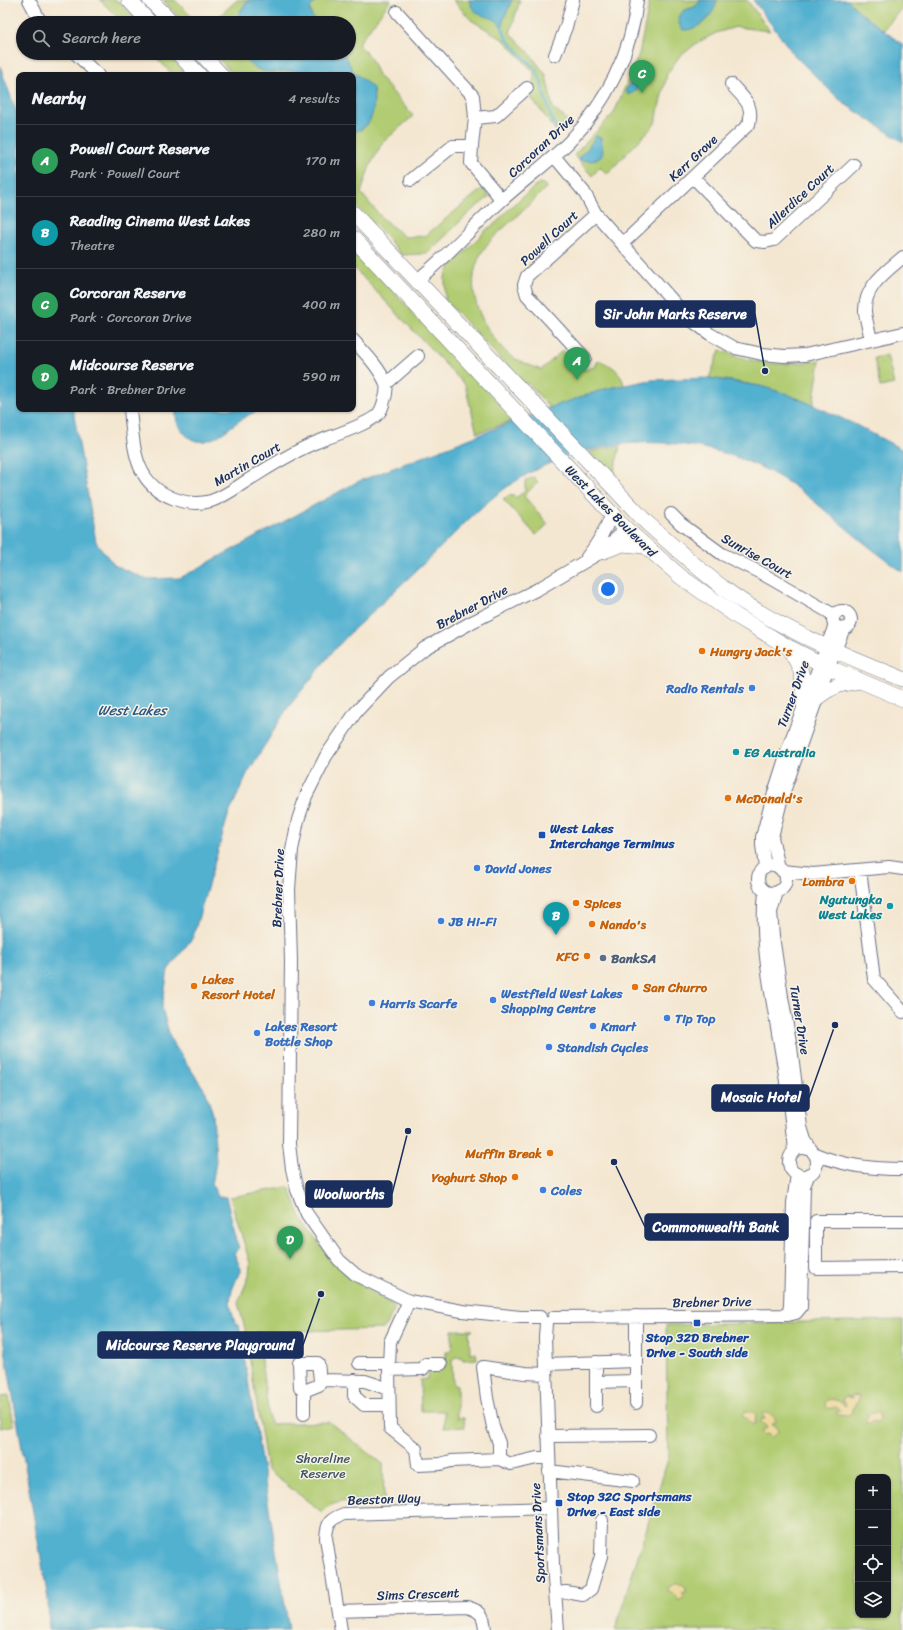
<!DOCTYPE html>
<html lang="en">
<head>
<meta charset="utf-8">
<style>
  body { margin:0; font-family:Sriracha,sans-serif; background:#20242c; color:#f1f3f6 }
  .controls { position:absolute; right:12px; bottom:12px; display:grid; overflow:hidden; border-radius:8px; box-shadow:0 1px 3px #0004 }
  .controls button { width:36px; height:36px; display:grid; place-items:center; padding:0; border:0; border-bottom:1px solid #363941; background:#171b24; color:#f1f3f6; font:20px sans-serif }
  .you { position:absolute; left:608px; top:589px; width:14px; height:14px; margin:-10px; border:3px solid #fff; border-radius:50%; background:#1a73e8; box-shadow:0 0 0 6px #1a73e833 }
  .badge { display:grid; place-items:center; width:26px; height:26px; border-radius:50%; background:#1f6fb2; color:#fff; font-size:13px; font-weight:700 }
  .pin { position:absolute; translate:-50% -33px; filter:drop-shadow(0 1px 2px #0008) }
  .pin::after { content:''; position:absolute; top:21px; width:14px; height:12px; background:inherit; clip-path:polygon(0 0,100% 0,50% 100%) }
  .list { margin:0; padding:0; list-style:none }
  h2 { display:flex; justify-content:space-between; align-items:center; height:52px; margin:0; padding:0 16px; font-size:17px }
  h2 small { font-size:13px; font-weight:400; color:#9ea1a6 }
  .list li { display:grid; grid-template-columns:26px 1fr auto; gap:12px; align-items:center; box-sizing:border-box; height:72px; padding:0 16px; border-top:1px solid #363941 }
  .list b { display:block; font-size:15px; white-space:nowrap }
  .list p { margin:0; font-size:13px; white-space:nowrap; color:#9ea1a6 }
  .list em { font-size:13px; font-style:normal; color:#9ea1a6 }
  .icon { flex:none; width:22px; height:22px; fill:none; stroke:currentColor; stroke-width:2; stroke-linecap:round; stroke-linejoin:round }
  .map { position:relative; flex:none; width:903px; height:1630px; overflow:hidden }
  .search { position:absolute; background:#171b24; box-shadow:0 1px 3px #0004; left:16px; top:16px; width:340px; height:44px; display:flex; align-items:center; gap:10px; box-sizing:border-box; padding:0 14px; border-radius:22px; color:#9ea1a6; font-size:15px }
  .panel { position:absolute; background:#171b24; box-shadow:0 1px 3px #0004; left:16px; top:72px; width:340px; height:340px; border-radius:8px }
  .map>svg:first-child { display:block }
</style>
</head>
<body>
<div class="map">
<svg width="903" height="1630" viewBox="0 0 903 1630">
  <rect width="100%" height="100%" fill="#f7f3e8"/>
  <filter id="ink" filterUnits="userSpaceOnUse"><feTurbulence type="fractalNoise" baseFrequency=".025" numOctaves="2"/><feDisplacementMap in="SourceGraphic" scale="8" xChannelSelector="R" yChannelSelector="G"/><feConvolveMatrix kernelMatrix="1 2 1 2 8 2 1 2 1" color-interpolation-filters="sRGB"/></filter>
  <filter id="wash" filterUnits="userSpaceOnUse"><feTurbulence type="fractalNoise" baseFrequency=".012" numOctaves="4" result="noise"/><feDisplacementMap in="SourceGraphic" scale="16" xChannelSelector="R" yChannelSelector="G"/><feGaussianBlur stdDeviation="0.9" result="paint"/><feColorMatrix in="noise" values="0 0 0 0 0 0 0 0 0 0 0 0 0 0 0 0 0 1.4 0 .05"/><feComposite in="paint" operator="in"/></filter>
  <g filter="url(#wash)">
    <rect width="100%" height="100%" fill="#f4e7d1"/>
    <path fill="#b1cc72" stroke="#667e68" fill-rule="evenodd" d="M100 0H117L140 23H123Z
      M163 0H175L198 23H184Z
      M237 0H391L358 44 371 59 378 75 413 116 382 143 369 168 361 193 382 218 405 237 425 236 483 188 489 197 470 212 429 252 422 254 401 255 386 236 357 207 353 201V75H234L213 53H349V23H212Z
      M453 0H520L510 33 526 49 546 75 553 109 568 120 557 132 529 95 534 91V72L504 40 471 20Z
      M650 0H747L770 31 736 27 716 33 697 43 678 58 667 74 655 124 607 174 600 167 592 176 574 155 614 113 639 54Z
      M847 0H897L903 2V6L883 31 862 14Z
      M152 53H168L188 75H173Z
      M539 183 543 184 547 187C534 200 520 213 507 225 498 233 488 242 482 252 461 288 482 329 508 354 515 360 532 366 541 370L563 350 576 366 584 370 595 367 598 360C612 366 620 369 624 385L605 389 550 408 528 383 525 385 445 300V277L450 267 485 231 497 222 512 206Z
      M353 249 515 420 477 433 465 385 353 267Z
      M720 350C759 365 778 367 820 360L813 405C779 390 747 382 709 378Z
      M887 355 894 384 880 387 874 358Z
      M620 446 614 472 611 476 589 452 597 450Z
      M534 477 538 482 524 496 548 524 536 535 503 499 510 495 517 497 525 491V481Z
      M289 1187 301 1217 328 1256 348 1276 394 1306V1311L383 1329 257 1332 270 1424 329 1422 383 1464 384 1501C366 1501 333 1497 322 1512L267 1470 245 1329 238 1303 249 1276 250 1263 230 1197Z
      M903 1320V1630H615L668 1459 666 1325ZM858 1477H888V1615H858Z
      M452 1330H473L469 1333 470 1353H476L477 1359 463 1360 461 1357H455L452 1361 453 1384 457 1385V1418H464L465 1427 444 1428V1411H421L420 1380 427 1379 428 1370 446 1366V1352H449L452 1348Z
      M9 1396 14 1425 0 1428V1397Z"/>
    <path fill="#eeda9e" stroke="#84847e" d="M853 1395 859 1396V1400L852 1409V1413L848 1416 838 1415 836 1412 840 1411 839 1409 835 1407 829 1409 826 1406 825 1401 831 1399 839 1401 845 1406 846 1405 842 1399 846 1396 851 1398Z
      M746 1412H753L756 1414 755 1424H751L748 1419 743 1417 742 1414Z
      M877 1412 880 1417 879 1422 877 1423 873 1421 870 1423H867L865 1420 869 1418 867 1416 868 1414Z
      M763 1413C769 1412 776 1416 776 1423H773L772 1425 777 1427 778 1432 772 1437 767 1434 764 1435 761 1432 762 1430 766 1429 767 1427 761 1422V1419H765Z
      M674 1584H682L686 1588V1592L682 1593 685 1596 679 1601 676 1596 668 1591 669 1587Z"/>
    <path fill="#52b1d0" stroke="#367097" d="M249 0H317L310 8 312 17 320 23H236L240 11Z
      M469 0H512L503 21V26H501C492 11 476 23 469 0Z
      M701 0H717C715 15 698 31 683 30L679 24V17L683 11 696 6Z
      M753 0H847L862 14 903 45V142L842 102 795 56Z
      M241 53H325L330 56 345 55 353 71 373 88C375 104 375 129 353 132V75H307C289 61 262 88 241 53Z
      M0 66 19 120V409H73L96 542 114 565 146 579 180 578 357 482 554 406 605 389 651 380 709 378 760 386 787 394 813 405 856 425 903 450V572C883 558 864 543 846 528 824 510 805 492 781 478 697 428 587 431 507 487 484 503 464 524 444 544 414 573 384 601 353 630L333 651 287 709 247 774 228 816 193 937 168 970 162 1008 171 1040 206 1092 213 1115 216 1161 212 1185 218 1196 226 1197 239 1249 234 1253 241 1269C230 1295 226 1297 236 1325H239L289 1630H49L48 1599 0 1321Z
      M641 68H646L648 72C645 82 638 91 628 95L626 90Z
      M596 136 601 138 603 152 601 157 592 161 579 160V157L588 148Z
      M176 409H262C254 412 246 416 239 421 224 431 203 453 185 434 178 427 175 420 176 409Z"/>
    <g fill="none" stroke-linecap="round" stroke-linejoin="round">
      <path stroke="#52b1d0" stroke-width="2.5" d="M502 26 506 38 538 72 551 117 557 130"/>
    </g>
  </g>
  <g filter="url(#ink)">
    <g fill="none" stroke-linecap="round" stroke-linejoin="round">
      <g stroke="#676f86" stroke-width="14">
        <path id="minor" d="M29 0 39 19 43 23
          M397 12 473 96 475 118 472 146 471 163 502 200
          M75 53 98 75
          M555 55 566 27 573 0
          M475 118 496 116 527 88
          M554 156 584 192 596 214 687 317 710 334 735 348 762 354 784 356 805 355 903 333
          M693 177 756 241 765 242 774 240 854 165
          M411 180 453 146H472
          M622 244 749 124C754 104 744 99 731 84
          M416 281C447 257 473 226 502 200 524 180 548 163 569 142 605 105 632 52 637 0
          M871 339C869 330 866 321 865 312 864 286 886 272 903 257
          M585 358 527 295 524 285 527 276 596 214
          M386 384 418 356
          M130 409C134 447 133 484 175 499 186 503 200 504 211 501 224 497 237 487 248 480 271 466 292 452 317 442 331 436 371 424 379 413 382 409 383 405 384 401 386 396 387 389 386 384 380 368 364 352 353 340
          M671 514 681 524 722 554 761 573 834 615
          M587 557C598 544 605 530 612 514
          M833 620a9 9 0 1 1 18 0a9 9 0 1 1-18 0Z
          M758 879a14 14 0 1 1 28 0a14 14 0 1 1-28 0Z
          M765 868 762 845V837L773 796 791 740 835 625
          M779 868 772 837 782 797 826 673 844 628
          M860 870 874 979 903 1012
          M782 871 813 874 889 867 903 869
          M765 891C760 939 770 986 778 1033 785 1072 791 1112 794 1151
          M777 892 771 912 773 936 782 997 791 1047 801 1127 805 1140 812 1151
          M789 1162a14 14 0 1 1 28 0a14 14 0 1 1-28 0Z
          M815 1154C844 1166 872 1169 903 1169
          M903 1221H816V1268L903 1267
          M409 1301 390 1342 389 1367 390 1428 416 1449 418 1465 440 1464 451 1461 499 1459 511 1464 537 1458H549
          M788 1315 790 1306 793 1203 797 1174
          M636 1316V1403
          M540 1317H521L462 1311 409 1301 356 1275 339 1260 307 1214 297 1190 292 1169 289 1144 291 961 289 889 292 850 298 820 306 796 326 756 356 712 389 677 425 648 472 622 538 589 601 552 626 529
          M554 1317 788 1315 796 1313 801 1307 804 1186 809 1174
          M546 1323 545 1338 553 1565 558 1630
          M596 1362V1406
          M359 1363H389
          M546 1364 636 1361
          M389 1370 423 1369 426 1364H441
          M320 1380 319 1385 304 1391 300 1388 299 1363H318L320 1380 365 1381 389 1389
          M354 1380V1396L364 1405H389
          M596 1382 636 1381
          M304 1414V1391
          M548 1436 649 1435
          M499 1459V1443L493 1427 487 1398 483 1367 525 1373 546 1374
          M549 1471 633 1481
          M556 1593 566 1592 583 1595 591 1589 601 1556 602 1520
          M338 1611 467 1607C481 1611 484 1615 485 1630
          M341 1630 326 1538C327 1522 330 1519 344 1514L551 1508"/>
      </g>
      <g stroke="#676f86" stroke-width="16">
        <path id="major" d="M129 0 150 23
          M150 0 173 23
          M178 53 199 75
          M201 53 221 75
          M353 213 647 523C672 545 698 569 726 590 779 629 842 654 903 679
          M353 238 626 529 681 577 738 617 788 647 828 667 903 699
          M601 552 623 544 645 546
          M788 647C804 671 803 677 804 704
          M818 697C834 685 841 684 860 681"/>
      </g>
      <use href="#minor" stroke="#fff" stroke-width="12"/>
      <use href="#major" stroke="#fff" stroke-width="15"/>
    </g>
  </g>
  <g fill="#e8710a" stroke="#f7f3e8" stroke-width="1.5">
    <circle cx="702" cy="651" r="4"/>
    <circle cx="728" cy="798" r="4"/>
    <circle cx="852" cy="881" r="4"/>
    <circle cx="576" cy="903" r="4"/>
    <circle cx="592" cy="924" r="4"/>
    <circle cx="587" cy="956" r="4"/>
    <circle cx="194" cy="986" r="4"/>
    <circle cx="635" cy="987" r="4"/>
    <circle cx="550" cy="1153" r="4"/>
    <circle cx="515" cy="1177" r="4"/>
  </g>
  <g fill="#3f7fe0" stroke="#f7f3e8" stroke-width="1.5">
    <circle cx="752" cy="688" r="4"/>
    <circle cx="477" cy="868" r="4"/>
    <circle cx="441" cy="921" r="4"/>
    <circle cx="493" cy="1000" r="4"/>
    <circle cx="372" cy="1003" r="4"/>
    <circle cx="667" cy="1018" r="4"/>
    <circle cx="593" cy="1026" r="4"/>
    <circle cx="257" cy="1033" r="4"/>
    <circle cx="549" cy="1047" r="4"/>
    <circle cx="543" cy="1190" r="4"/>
  </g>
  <g fill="#0f9aa8" stroke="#f7f3e8" stroke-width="1.5">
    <circle cx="736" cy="752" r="4"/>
    <circle cx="890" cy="906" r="4"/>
  </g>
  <g fill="#1a4fb4" stroke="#f7f3e8" stroke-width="1.5">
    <rect x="538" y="831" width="8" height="8" rx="2"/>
    <rect x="693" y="1319" width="8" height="8" rx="2"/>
    <rect x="555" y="1499" width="8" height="8" rx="2"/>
  </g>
  <circle fill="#5c6f8a" stroke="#f7f3e8" stroke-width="1.5" cx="603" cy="958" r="4"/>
  <g text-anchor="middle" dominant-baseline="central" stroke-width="3" stroke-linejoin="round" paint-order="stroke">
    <g font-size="13" fill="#1b2f5e" stroke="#f7f3e8">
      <text transform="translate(541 146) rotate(-43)">Corcoran Drive</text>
      <text transform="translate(693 158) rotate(-43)">Kerr Grove</text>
      <text transform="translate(800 196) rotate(-43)">Allerdice Court</text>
      <text transform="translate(549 238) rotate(-43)">Powell Court</text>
      <text transform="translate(247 464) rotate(-30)">Martin Court</text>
      <text transform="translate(611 511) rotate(45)">West Lakes Boulevard</text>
      <text transform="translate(757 556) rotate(29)">Sunrise Court</text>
      <text transform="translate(472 607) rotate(-28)">Brebner Drive</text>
      <text transform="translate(793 694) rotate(-70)">Turner Drive</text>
      <text transform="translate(278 888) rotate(-88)">Brebner Drive</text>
      <text transform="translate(800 1020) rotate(81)">Turner Drive</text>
      <text transform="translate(712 1302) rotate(-1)">Brebner Drive</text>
      <text transform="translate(384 1499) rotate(-2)">Beeston Way</text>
      <text transform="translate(538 1533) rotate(-93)">Sportsmans Drive</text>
      <text transform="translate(418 1594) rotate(-2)">Sims Crescent</text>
    </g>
    <g font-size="13" font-weight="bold" fill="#c56008" stroke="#f7f3e8" text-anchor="start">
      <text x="710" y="651">Hungry Jack's</text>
      <text x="736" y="798">McDonald's</text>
      <text x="844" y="881" text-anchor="end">Lombra</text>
      <text x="584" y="903">Spices</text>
      <text x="600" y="924">Nando's</text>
      <text x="579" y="956" text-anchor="end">KFC</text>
      <text x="202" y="979">Lakes<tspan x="202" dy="15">Resort Hotel</tspan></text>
      <text x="643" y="987">San Churro</text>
      <text x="542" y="1153" text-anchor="end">Muffin Break</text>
      <text x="507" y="1177" text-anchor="end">Yoghurt Shop</text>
    </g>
    <g font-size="13" font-weight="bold" fill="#366cbe" stroke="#f7f3e8" text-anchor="start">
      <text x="744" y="688" text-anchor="end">Radio Rentals</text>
      <text x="485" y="868">David Jones</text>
      <text x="449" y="921">JB Hi-Fi</text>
      <text x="501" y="993">Westfield West Lakes<tspan x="501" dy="15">Shopping Centre</tspan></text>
      <text x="380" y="1003">Harris Scarfe</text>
      <text x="675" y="1018">Tip Top</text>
      <text x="265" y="1026">Lakes Resort<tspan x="265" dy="15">Bottle Shop</tspan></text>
      <text x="601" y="1026">Kmart</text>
      <text x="557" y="1047">Standish Cycles</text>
      <text x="551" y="1190">Coles</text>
    </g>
    <g font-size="13" font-weight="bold" fill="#0d838f" stroke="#f7f3e8" text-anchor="start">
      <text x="744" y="752">EG Australia</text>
      <text x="882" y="899" text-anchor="end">Ngutungka<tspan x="882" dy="15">West Lakes</tspan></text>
    </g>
    <g font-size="13" font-weight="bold" fill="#164399" stroke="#f7f3e8" text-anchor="start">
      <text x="550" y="828">West Lakes<tspan x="550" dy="15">Interchange Terminus</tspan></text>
      <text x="697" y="1337" text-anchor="middle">Stop 32D Brebner<tspan x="697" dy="15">Drive - South side</tspan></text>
      <text x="567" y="1496">Stop 32C Sportsmans<tspan x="567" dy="15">Drive - East side</tspan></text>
    </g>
    <g font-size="13" font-weight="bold" fill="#4e5e75" stroke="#f7f3e8" text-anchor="start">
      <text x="611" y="958">BankSA</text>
    </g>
    <g font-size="13" fill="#405663" stroke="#f7f3e8">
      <text x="323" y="1458">Shoreline<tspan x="323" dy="15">Reserve</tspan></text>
    </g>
    <g font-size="14" font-style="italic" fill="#2c5680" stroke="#f7f3e8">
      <text x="132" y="710">West Lakes</text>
    </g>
  </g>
  <path fill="none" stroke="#1b2f5e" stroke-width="1.5" d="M765 371L755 314M835 1025L809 1098M408 1131L392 1194M614 1162L645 1227M321 1294L303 1345"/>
  <g fill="#1b2f5e" stroke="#f7f3e8" stroke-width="1.5">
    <circle cx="765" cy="371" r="4"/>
    <circle cx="835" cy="1025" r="4"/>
    <circle cx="408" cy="1131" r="4"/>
    <circle cx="614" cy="1162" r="4"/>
    <circle cx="321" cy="1294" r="4"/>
  </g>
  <g fill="#1b2f5e" stroke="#1b2f5e" stroke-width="1.5">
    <rect x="596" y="301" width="159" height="26" rx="4"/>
    <rect x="712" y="1085" width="97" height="26" rx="4"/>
    <rect x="306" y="1181" width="86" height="26" rx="4"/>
    <rect x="645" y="1214" width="143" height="26" rx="4"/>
    <rect x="98" y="1332" width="205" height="26" rx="4"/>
  </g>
  <g font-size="14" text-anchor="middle" font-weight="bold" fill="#fff">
    <text x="675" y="319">Sir John Marks Reserve</text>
    <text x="761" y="1102">Mosaic Hotel</text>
    <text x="349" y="1199">Woolworths</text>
    <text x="716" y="1232">Commonwealth Bank</text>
    <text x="200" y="1350">Midcourse Reserve Playground</text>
  </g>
</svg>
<div class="controls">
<button>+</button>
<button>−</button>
<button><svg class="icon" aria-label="locate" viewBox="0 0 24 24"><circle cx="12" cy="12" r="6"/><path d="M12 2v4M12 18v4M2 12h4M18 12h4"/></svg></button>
<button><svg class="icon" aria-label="layers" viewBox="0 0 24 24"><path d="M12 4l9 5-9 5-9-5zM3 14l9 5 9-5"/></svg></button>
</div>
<div class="you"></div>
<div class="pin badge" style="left:577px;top:380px;background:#2e9e5b">A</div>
<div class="pin badge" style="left:556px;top:935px;background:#0f9aa8">B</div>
<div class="pin badge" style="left:642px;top:93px;background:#2e9e5b">C</div>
<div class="pin badge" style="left:290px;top:1259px;background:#2e9e5b">D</div>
<div class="search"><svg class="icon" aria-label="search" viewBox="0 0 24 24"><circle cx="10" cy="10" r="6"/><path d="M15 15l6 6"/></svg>Search here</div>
<section class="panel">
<h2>Nearby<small>4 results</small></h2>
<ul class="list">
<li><span class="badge" style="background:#2e9e5b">A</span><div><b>Powell Court Reserve</b><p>Park · Powell Court</p></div><em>170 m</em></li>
<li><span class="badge" style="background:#0f9aa8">B</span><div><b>Reading Cinema West Lakes</b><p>Theatre</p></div><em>280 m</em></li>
<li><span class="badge" style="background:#2e9e5b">C</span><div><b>Corcoran Reserve</b><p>Park · Corcoran Drive</p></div><em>400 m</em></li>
<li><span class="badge" style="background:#2e9e5b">D</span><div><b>Midcourse Reserve</b><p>Park · Brebner Drive</p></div><em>590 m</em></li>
</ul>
</section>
</div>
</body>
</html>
